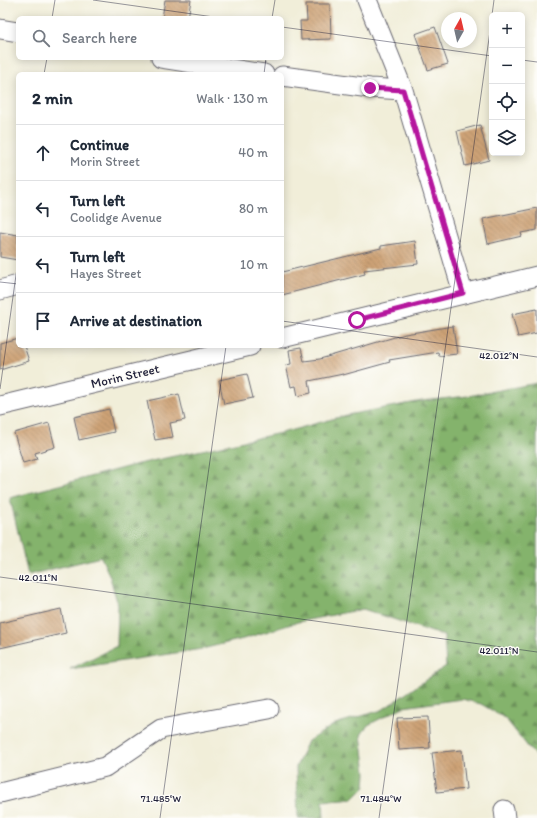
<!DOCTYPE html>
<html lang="en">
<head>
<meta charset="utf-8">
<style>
  body { margin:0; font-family:Itim,sans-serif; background:#f2f2f3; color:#1f2937 }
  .controls { position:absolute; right:12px; top:12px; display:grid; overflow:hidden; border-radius:6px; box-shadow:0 2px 10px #0003 }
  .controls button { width:36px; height:36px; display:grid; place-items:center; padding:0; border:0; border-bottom:1px solid #e0e1e3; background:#fff; color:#1f2937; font:20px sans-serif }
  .compass { position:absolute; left:441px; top:12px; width:36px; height:36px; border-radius:50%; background:#fff; box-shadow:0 2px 10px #0003; rotate:8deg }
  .stop { position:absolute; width:12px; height:12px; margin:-9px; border:3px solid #b5179e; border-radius:50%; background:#fff }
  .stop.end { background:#b5179e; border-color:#fff; box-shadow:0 1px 4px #0008 }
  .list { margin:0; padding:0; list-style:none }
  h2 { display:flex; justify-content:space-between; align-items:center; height:52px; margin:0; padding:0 16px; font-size:17px }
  h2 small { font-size:13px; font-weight:400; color:#747a83 }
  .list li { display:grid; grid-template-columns:26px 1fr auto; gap:12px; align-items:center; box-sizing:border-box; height:56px; padding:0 16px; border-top:1px solid #e0e1e3 }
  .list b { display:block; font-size:15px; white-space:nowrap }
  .list p { margin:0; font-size:13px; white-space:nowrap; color:#747a83 }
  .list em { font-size:13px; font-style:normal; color:#747a83 }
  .icon { flex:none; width:22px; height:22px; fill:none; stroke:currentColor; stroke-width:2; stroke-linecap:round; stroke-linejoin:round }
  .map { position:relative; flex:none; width:537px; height:818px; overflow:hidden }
  .search { position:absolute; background:#fff; box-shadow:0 2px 10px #0003; left:16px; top:16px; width:268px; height:44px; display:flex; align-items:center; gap:10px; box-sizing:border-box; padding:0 14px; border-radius:6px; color:#747a83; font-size:15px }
  .panel { position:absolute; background:#fff; box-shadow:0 2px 10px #0003; left:16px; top:72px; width:268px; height:276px; border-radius:6px }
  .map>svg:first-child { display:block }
</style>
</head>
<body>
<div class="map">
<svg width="537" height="818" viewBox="0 0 537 818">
  <defs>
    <pattern id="forest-firs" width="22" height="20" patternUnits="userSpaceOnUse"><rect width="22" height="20" fill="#84b36c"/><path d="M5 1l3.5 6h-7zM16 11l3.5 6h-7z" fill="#6c915a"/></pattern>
    <pattern id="building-back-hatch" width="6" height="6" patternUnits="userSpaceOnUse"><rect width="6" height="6" fill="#cda276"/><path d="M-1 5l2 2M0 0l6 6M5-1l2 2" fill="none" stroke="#a68462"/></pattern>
  </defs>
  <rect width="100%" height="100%" fill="#fdfcf7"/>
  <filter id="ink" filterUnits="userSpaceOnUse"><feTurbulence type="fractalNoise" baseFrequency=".025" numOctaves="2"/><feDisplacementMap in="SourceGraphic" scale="8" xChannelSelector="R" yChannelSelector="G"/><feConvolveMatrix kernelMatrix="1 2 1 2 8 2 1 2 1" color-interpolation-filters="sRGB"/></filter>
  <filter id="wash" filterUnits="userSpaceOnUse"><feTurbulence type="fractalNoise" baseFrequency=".012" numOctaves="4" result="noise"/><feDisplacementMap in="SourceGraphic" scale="16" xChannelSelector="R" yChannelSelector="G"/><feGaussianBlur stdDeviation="0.9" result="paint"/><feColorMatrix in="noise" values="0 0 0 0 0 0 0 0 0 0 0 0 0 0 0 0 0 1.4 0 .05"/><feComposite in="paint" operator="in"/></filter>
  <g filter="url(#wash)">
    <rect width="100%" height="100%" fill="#f1eed9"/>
    <path fill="url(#forest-firs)" stroke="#536a54" d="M537 383V758L505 718 481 704 462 699 403 707 368 725 361 735 366 773 365 787 354 798 323 801 324 818H298L296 767 308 741 335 724 382 710 446 666 444 636 363 609 298 622 243 639 202 649 70 669 117 646 118 605 110 577 101 557 28 575 10 498 138 464 285 432 347 415 422 401 468 396Z"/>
    <g id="blocks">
      <path fill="url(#building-back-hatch)" d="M165 0H191L188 18H162Z
        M306 4H330L331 39 301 40 300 21H307Z
        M435 27 448 64 428 70 415 34Z
        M480 125 489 160 465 166 457 131Z
        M537 208V230L521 233 522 236 488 244 483 219Z
        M0 232 18 235V260L0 257Z
        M415 241 418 264 364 270 365 274 282 295V272L381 248V246Z
        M537 309V333L518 337 512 314Z
        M453 326 457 354 439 356 438 352 389 360 390 362 343 375V374L309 381 311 393 298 396 296 386 291 387 286 365 291 364 289 350 301 348 304 361 320 359 405 334Z
        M18 338V346H24L29 361 0 370V343Z
        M247 374 253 398 224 404 219 380Z
        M179 394 185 420 170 423 173 437 155 440 147 401Z
        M109 409 114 432 79 440 74 417Z
        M49 423 55 447 35 453 37 459 23 463 14 433Z
        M61 609 66 633 0 648V623Z
        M428 717 430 748 399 750 397 718Z
        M462 750 466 789 437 792 432 753Z"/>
    </g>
  </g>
  <g filter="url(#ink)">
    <use href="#blocks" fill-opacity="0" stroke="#6a6972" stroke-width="1"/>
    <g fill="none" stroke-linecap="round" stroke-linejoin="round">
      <g stroke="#6a6972" stroke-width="21">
        <path id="minor" d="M367 0 403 90 463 293
          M0 29 18 32
          M161 58 264 74
          M282 76 370 88 403 90
          M0 290 18 285
          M282 338 537 276
          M0 406 250 346
          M0 793 105 767 161 729 269 709
          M504 810 505 818"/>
      </g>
      <use href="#minor" stroke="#fff" stroke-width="19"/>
    </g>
  </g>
  <g fill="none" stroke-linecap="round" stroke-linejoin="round" filter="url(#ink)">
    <path stroke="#b5179e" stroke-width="5" d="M357 320 463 293 403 90 370 88"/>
  </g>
  <path fill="none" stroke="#22223b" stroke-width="1" stroke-opacity="0.45" d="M93 0 221 18M492 15 494 0M52 18 55 0M272 18 275 0M282 27 492 56M522 60 537 62M44 74 47 58M264 74 266 58M0 282 18 284M282 321 537 357M0 389 18 261M0 577 537 652M160 818 226 346M379 818 492 17"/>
  <g text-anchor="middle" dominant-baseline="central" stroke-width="3" stroke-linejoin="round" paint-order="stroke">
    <g font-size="13" fill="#22223b" stroke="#fdfcf7">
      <text transform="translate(125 376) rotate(-13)">Morin Street</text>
    </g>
  </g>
  <g font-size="10" text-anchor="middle" fill="#22223b" stroke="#fdfcf7" stroke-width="3" stroke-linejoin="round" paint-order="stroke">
    <text x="499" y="359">42.012°N</text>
    <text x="38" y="581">42.011°N</text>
    <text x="499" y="654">42.011°N</text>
    <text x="161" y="802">71.485°W</text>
    <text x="381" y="802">71.484°W</text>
  </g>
</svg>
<div class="controls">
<button>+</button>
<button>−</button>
<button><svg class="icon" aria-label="locate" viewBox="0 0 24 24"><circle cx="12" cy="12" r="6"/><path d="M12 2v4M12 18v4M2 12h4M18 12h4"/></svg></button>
<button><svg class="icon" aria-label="layers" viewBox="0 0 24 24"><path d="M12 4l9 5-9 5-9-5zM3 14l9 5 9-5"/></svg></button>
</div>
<svg class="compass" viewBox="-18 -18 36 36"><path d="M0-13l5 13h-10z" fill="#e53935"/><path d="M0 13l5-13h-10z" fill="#747a83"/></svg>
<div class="stop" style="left:357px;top:320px"></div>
<div class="stop end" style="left:370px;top:88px"></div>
<div class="search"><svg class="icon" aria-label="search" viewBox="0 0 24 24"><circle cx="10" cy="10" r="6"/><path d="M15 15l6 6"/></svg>Search here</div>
<section class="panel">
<h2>2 min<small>Walk · 130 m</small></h2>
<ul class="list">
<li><svg class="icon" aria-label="ahead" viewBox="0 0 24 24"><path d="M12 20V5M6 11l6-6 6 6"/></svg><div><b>Continue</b><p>Morin Street</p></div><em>40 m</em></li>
<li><svg class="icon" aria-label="left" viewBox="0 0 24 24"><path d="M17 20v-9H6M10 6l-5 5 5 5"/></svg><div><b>Turn left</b><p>Coolidge Avenue</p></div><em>80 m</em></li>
<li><svg class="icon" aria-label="left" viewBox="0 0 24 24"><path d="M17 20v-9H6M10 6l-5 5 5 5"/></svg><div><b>Turn left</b><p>Hayes Street</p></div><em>10 m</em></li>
<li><svg class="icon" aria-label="arrive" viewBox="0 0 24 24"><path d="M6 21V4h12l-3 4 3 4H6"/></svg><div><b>Arrive at destination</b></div></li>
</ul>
</section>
</div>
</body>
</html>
